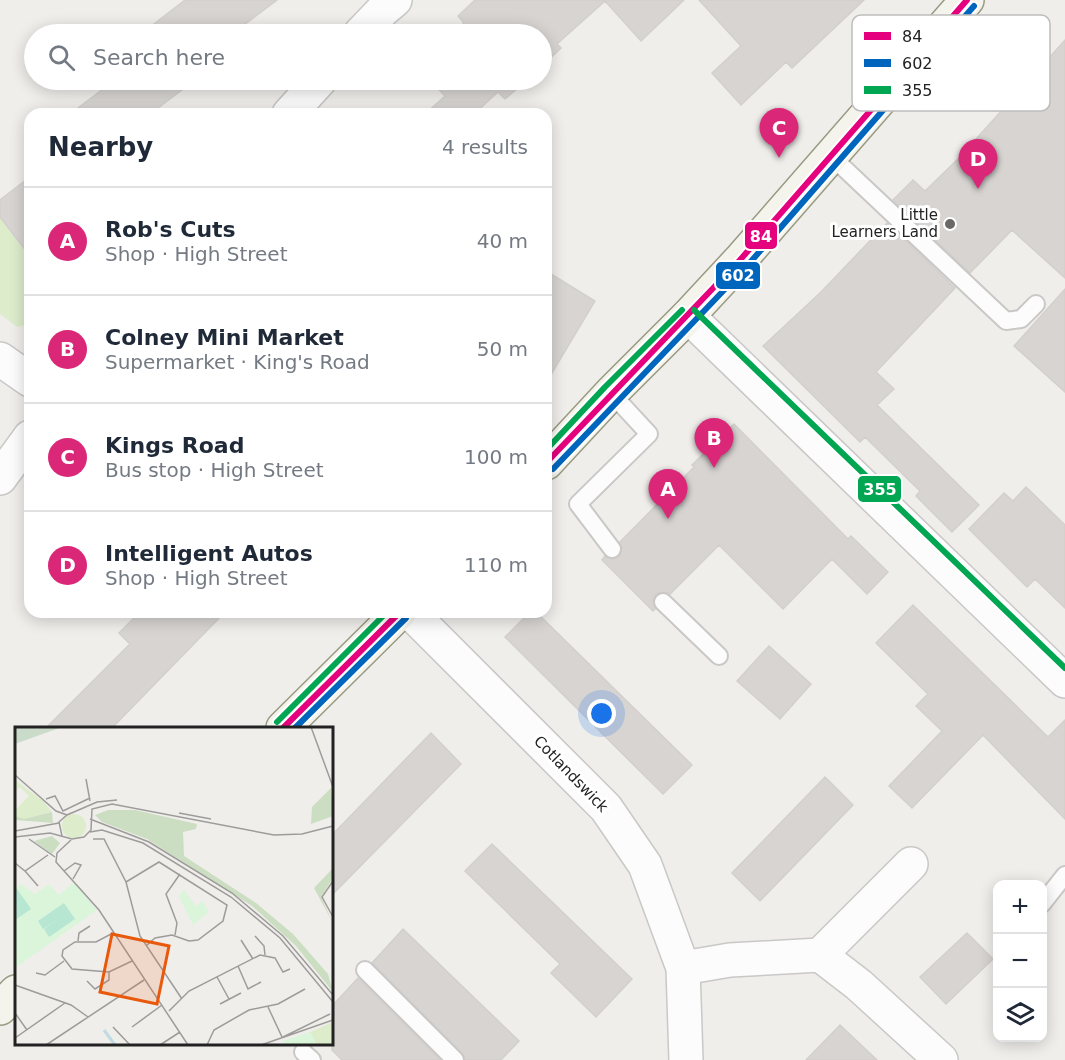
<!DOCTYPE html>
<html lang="en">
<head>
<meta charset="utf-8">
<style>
  body { margin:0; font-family:"DejaVu Sans",sans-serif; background:#f2f2f3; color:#1f2937 }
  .controls { position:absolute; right:18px; bottom:18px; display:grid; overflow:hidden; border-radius:12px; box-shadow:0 3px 15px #0003 }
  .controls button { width:54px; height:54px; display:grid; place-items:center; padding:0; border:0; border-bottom:2px solid #e0e1e3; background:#fff; color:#1f2937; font:30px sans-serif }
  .you { position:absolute; left:602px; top:714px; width:21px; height:21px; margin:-15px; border:4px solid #fff; border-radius:50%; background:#1a73e8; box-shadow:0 0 0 9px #1a73e833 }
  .badge { display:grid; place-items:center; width:39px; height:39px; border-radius:50%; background:#db2777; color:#fff; font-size:20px; font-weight:700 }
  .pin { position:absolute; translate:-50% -50px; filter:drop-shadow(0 2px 3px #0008) }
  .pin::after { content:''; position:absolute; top:32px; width:21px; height:18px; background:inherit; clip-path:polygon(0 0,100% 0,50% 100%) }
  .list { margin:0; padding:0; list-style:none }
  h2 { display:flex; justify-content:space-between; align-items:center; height:78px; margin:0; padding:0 24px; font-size:26px }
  h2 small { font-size:20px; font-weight:400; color:#747a83 }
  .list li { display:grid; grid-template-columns:39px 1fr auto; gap:18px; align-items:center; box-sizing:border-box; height:108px; padding:0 24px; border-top:2px solid #e0e1e3 }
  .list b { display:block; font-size:22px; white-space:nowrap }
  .list p { margin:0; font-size:20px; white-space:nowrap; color:#747a83 }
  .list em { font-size:20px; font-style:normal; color:#747a83 }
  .icon { flex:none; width:33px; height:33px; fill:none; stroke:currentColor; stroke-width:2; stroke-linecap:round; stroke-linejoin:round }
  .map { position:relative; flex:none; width:1065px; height:1060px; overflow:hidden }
  .search { position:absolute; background:#fff; box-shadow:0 3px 15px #0003; left:24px; top:24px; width:528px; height:66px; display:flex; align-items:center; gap:15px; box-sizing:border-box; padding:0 21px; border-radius:33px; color:#747a83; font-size:22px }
  .panel { position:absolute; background:#fff; box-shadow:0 3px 15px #0003; left:24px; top:108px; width:528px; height:510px; border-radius:18px }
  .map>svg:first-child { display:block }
</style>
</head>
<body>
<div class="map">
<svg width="1065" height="1060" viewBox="0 0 1065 1060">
  <rect width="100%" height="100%" fill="#f0eeeb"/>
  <path fill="#ddeccb" d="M0 218 30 256V324L17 327 0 314Z"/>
  <path fill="#d7d4d2" stroke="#d3d0cc" stroke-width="1.5" d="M185 0H277L232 34H141Z
    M475 0H684L641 41 605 1 557 44 561 48 542 66V34H452L464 23 458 16Z
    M699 0H864L792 68 786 62 741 105 712 73 741 46Z
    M1065 40V278L1012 230 970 273 893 200 913 180 925 191 959 158Z
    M115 80H195L150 114H70Z
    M430 80H527L505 99 498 92 474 114H425L445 96Z
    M30 177V256L0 217V200Z
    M887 223 955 288 876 372 894 389 877 405 979 505 952 532 916 496 920 491 865 437 860 442 763 346 821 292Z
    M546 271 595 301 546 383Z
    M1065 289V392L1014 346Z
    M734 424 848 539 851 536 888 572 867 594 832 559 783 609 719 545 670 594 665 592 656 594 653 600 655 609 653 611 602 560 605 556 613 559 619 557 622 548 620 542 694 467 692 465Z
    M1026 487 1065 525V608L1035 579 1027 587 969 529 1004 493 1013 501Z
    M913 605 1048 737 1065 720V819L983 735 912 808 889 786 942 731 916 706 928 694 876 643Z
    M140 612H225L111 729H45L130 644 119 633Z
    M530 612H536L692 765 663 794 505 637Z
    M769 646 811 684 780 719 737 681Z
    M431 733 461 764 332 895V835Z
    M825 777 853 805 760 901 732 873Z
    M492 844 632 979 596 1017 551 973 560 964 465 871Z
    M403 929 519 1041 501 1060H465L462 1053 372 963Z
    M967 933 993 959 946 1004 920 977Z
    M358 978 440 1060H342L332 1050V1006Z
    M840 1025 877 1060H806Z"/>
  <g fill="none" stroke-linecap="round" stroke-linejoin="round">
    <g stroke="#c9c8c7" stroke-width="20">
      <path id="lane" d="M830 155 1006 321 1021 319 1036 304
        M611 393 649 434 578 504 612 549
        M663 602 719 656
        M1042 904 1065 875
        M365 970 455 1060
        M303 1052 312 1060"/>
    </g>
    <g stroke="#c9c8c7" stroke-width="36">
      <path id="street" d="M360 34 382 11 395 0
        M289 114 320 80
        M688 316 1065 681
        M0 359 30 380
        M0 478 30 437
        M410 612 606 808 645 865 683 968 686 1060
        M820 955 911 864
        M683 968 730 960 820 955 859 985 941 1060"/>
    </g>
    <g stroke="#999a82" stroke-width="36">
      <path id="secondary" d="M546 463 611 393 688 316 740 260 967 0
        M283 728 400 612
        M0 1008 16 992"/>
    </g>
    <use href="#lane" stroke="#fdfcfc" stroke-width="16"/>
    <use href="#street" stroke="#fdfcfc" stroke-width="33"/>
    <use href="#secondary" stroke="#f4f4ed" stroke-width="33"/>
    <g stroke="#fff" stroke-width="10">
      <path id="bus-1" d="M546 463 740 260 967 0
        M283 728 400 612"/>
    </g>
    <g stroke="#fff" stroke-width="10">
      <path id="bus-2" d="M553 469 747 266 974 6
        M295 728 406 618"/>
    </g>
    <g stroke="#fff" stroke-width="10">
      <path id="bus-3" d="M694 310 1065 668
        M546 450 605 387 682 310
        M277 722 387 612"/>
    </g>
    <use href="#bus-1" stroke="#e5007d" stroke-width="6"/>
    <use href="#bus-2" stroke="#0065bd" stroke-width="6"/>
    <use href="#bus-3" stroke="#00a651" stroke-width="6"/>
  </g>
  <circle fill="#6a6968" stroke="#fff" stroke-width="2" cx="950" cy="224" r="6"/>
  <g text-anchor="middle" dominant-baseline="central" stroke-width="6" stroke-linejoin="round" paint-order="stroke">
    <g font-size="15" fill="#222" stroke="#fff" text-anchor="end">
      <text x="938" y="215">Little<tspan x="938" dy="17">Learners Land</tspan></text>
    </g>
    <g font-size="15" fill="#222" stroke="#fff">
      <text transform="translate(571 774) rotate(46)">Cotlandswick</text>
    </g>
  </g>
  <g transform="translate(15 727)">
    <rect width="318" height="318" fill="#f0eeeb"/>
    <path d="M0 53 28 74 37 85 9 92 0 89V83L14 69 5 60 0 64ZM47 99a12 12 0 1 1 24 0a12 12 0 1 1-24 0ZM318 295V318H302L295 305Z" fill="#ddeccb"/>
    <path d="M316 61 318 89 296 97 297 80ZM93 83H120L182 97 181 102 168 105 169 129 241 176 278 207 313 247 318 265 281 219 237 179 132 112 87 95 80 88ZM37 85 38 96 0 93V89L9 92ZM37 109 45 116 37 127 19 114ZM318 141V151L306 170 318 196 299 161Z" fill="#cbdec1"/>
    <path d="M0 0H47L0 17Z" fill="#cadbca"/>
    <path d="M59 155 82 183 0 241V162L6 157 20 167 34 157 44 168ZM169 163 181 179 188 174 194 185 178 198 164 169ZM295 305 302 318H270L268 314Z" fill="#daf5da"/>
    <path d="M2 162 16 182 0 193V164ZM49 176 60 192 34 210 29 202 44 191 28 202 23 194Z" fill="#b7e6d2"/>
    <path fill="none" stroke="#bfdbe3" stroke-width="3" d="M89 303 100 318"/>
    <path fill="none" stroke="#9e9c9b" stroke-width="1.5" d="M296 0 318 60M0 48 41 84 52 88M71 52 75 74M31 72 40 69 48 84 75 71M164 86 196 92M75 92 134 115 217 166 268 209 318 268M0 104 44 96M75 105 87 103 128 116 216 170 265 211 318 275M47 109 44 95 52 88 82 75 102 73M0 110 35 106 57 112 69 110 76 103 77 82 97 77 259 108 287 107 318 99M14 112 40 130M78 112H89L111 155 125 209 167 272M56 113 42 126 41 135 84 183 173 318M0 136 10 144 33 128M10 144 23 159M49 144 60 136 66 138 58 152M318 154 307 170 318 190M111 155 144 135 212 178 208 194 183 213 174 214 157 208 140 211 132 218M98 206 81 215H60L48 223 47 229 57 242 94 245 117 234M160 208 162 196 151 167 165 147M240 209 249 219 250 228M226 213 238 232M63 214 64 206 75 199M223 239 233 262 246 255M21 246 30 248 49 234M202 250 214 272M72 254 80 262 94 253V245M0 258 56 278 73 290M205 277 226 266M253 280 267 310M154 284 174 264 245 228 260 231 268 245 275 242M0 286 12 303M98 300 115 318M117 300 147 278M268 310 315 287M0 311 50 276M31 318 129 253M145 318 165 305M192 318 199 303 234 283 263 277 290 262M246 318 318 293"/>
    <path fill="#e8590c" fill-opacity="0.15" stroke="#e8590c" stroke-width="3" d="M97 207 154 219 142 277 85 265Z"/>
    <rect width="318" height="318" fill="none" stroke="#222" stroke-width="3"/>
  </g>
  <rect x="852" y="15" width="198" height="96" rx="9" fill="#fff" stroke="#bdbdbd" stroke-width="1.5"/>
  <rect x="864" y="32" width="27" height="8" fill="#e5007d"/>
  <rect x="864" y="59" width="27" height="8" fill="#0065bd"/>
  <rect x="864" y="86" width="27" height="8" fill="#00a651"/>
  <g font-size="16" fill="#222">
    <text x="902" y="42">84</text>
    <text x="902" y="69">602</text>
    <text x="902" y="96">355</text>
  </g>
  <g stroke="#fff" stroke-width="2">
    <rect x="744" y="221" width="34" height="29" rx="6" fill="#e5007d"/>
    <rect x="715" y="261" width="46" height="29" rx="6" fill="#0065bd"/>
    <rect x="857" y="475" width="45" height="28" rx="6" fill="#00a651"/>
  </g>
  <g font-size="16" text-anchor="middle" font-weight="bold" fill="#fff">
    <text x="761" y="242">84</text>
    <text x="738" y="281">602</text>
    <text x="880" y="495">355</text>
  </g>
</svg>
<div class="controls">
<button>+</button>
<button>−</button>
<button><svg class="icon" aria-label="layers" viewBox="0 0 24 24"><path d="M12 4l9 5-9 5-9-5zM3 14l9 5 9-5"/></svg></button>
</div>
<div class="you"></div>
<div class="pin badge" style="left:668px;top:519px">A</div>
<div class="pin badge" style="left:714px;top:468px">B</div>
<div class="pin badge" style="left:779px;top:158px">C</div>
<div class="pin badge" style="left:978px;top:189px">D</div>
<div class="search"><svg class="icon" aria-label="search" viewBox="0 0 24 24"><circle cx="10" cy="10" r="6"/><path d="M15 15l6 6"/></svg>Search here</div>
<section class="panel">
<h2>Nearby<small>4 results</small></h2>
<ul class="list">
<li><span class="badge">A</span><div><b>Rob's Cuts</b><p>Shop · High Street</p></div><em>40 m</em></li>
<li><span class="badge">B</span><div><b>Colney Mini Market</b><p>Supermarket · King's Road</p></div><em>50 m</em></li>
<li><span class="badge">C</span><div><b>Kings Road</b><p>Bus stop · High Street</p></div><em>100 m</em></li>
<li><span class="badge">D</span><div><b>Intelligent Autos</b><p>Shop · High Street</p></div><em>110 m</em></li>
</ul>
</section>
</div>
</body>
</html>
